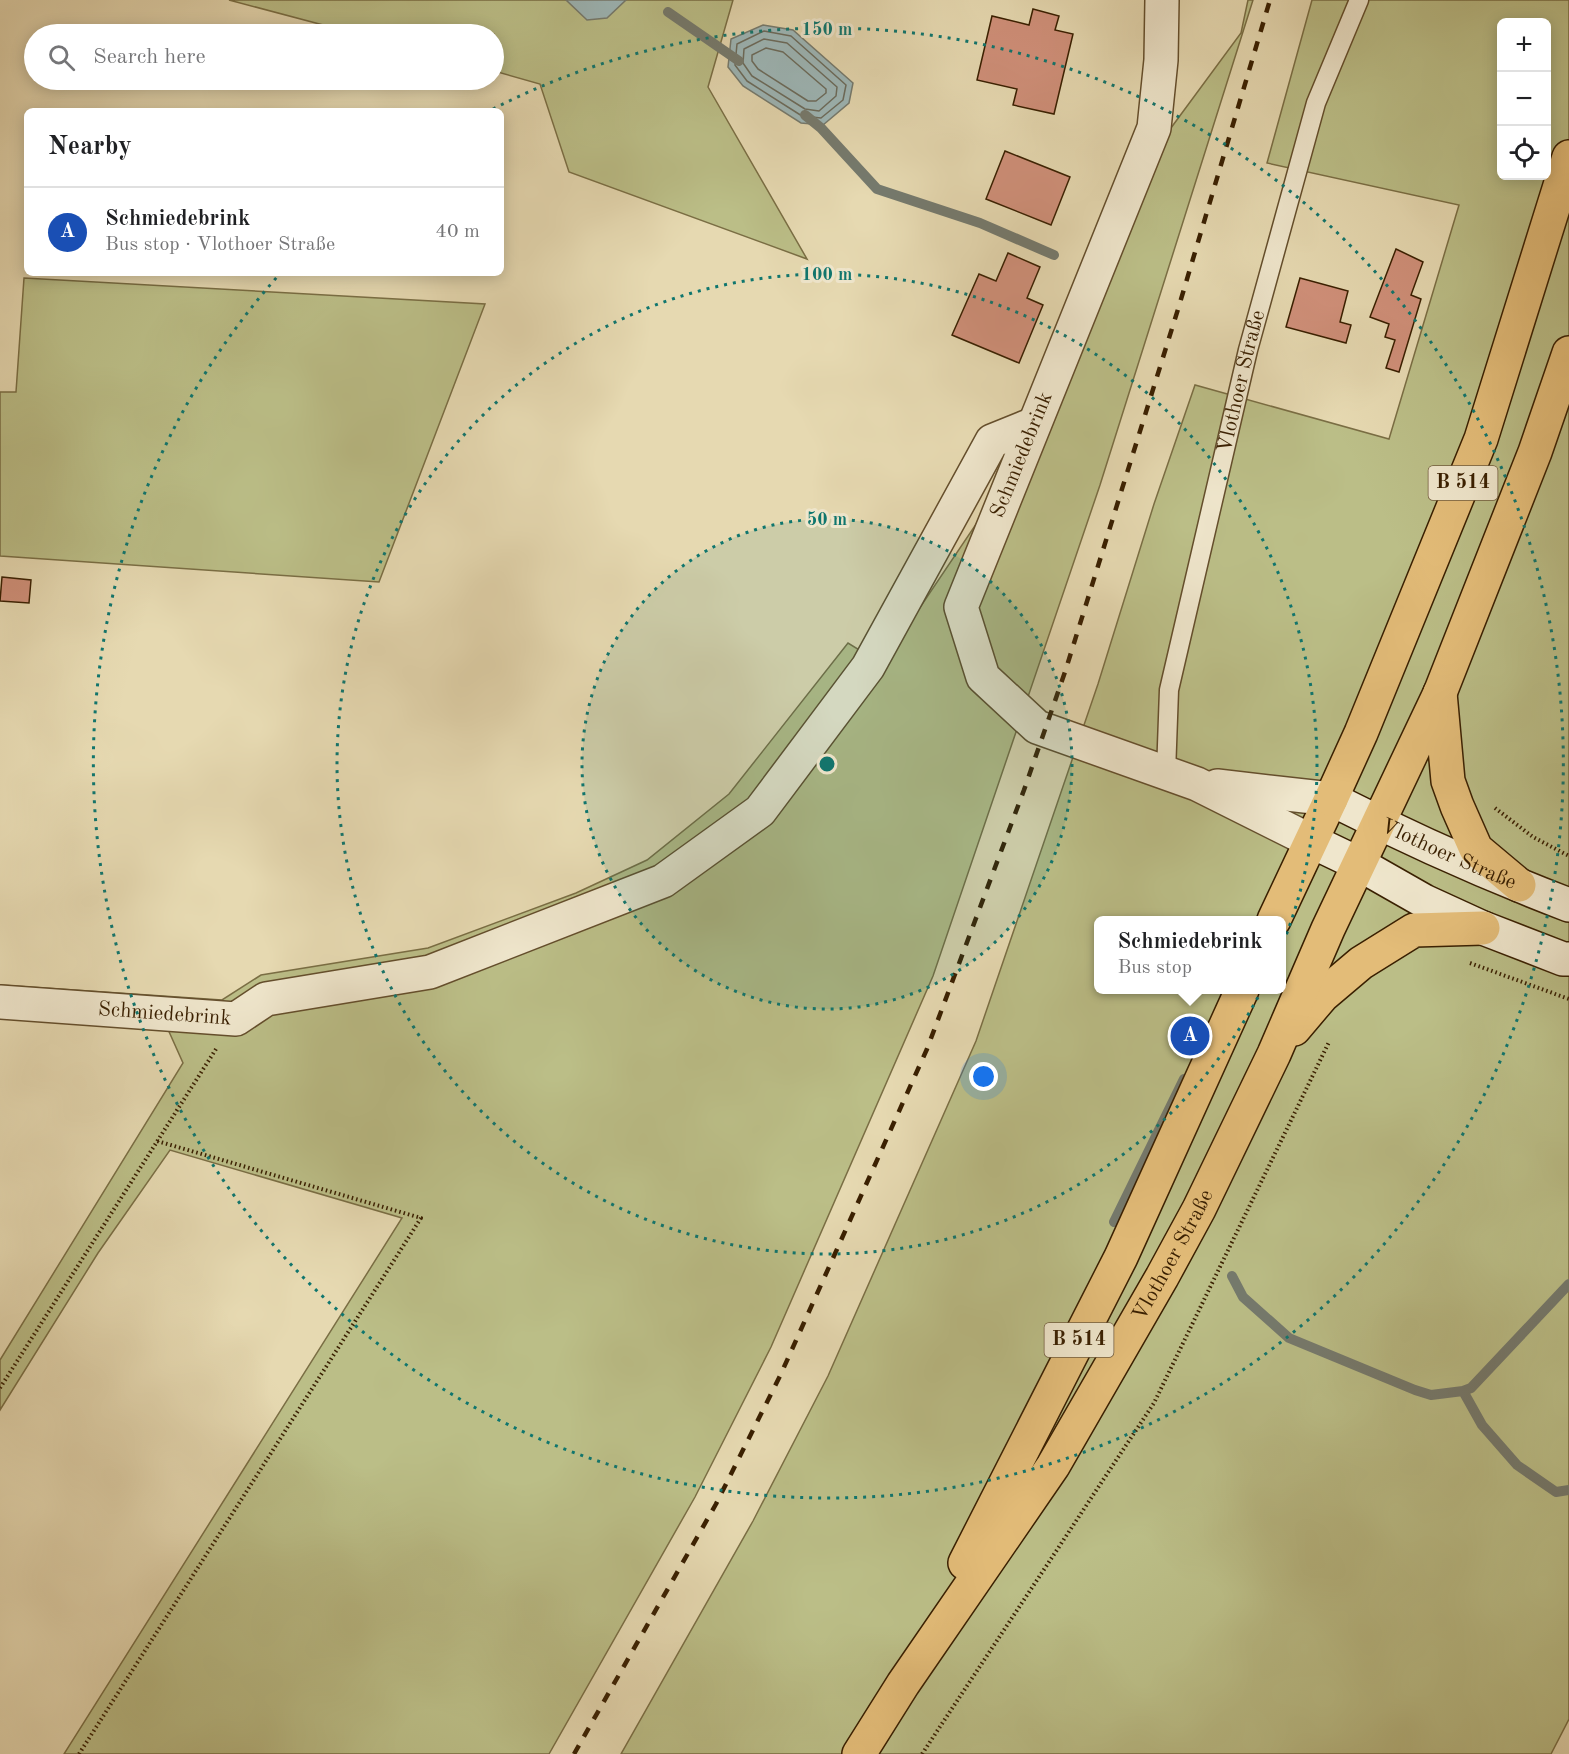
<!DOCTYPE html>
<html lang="en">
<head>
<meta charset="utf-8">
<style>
  body { margin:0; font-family:"Old Standard TT",serif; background:#f6f6f6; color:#202124 }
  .controls { position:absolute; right:18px; top:18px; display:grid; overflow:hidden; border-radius:9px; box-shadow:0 3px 15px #0003 }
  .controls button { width:54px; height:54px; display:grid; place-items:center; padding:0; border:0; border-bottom:2px solid #e0e0e0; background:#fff; color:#202124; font:30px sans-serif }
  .you { position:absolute; left:984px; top:1077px; width:21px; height:21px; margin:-15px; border:4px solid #fff; border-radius:50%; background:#1a73e8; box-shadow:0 0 0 9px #1a73e833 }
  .badge { display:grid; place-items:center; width:39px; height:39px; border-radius:50%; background:#8f2418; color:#fff; font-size:20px; font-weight:700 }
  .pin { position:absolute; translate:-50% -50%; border:3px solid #fff; box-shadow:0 2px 6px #0006 }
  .popup { position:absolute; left:1094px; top:916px; width:192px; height:78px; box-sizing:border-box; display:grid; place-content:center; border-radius:9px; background:#fff; filter:drop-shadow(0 2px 4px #0005); font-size:20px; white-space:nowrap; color:#757577 }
  .popup b { font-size:22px; color:#202124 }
  .popup::after { content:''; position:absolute; left:50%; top:100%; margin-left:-12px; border:12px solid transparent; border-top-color:#fff }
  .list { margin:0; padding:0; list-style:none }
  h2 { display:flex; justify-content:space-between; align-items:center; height:78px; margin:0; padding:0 24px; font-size:26px }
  h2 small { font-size:20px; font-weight:400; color:#757577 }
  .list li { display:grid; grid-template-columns:39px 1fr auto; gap:18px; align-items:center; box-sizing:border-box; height:90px; padding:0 24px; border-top:2px solid #e0e0e0 }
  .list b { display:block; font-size:22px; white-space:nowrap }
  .list p { margin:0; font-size:20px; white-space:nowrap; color:#757577 }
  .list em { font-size:20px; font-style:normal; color:#757577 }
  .icon { flex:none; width:33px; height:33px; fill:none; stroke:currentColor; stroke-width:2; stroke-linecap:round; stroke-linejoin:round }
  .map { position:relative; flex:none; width:1569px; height:1754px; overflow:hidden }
  .search { position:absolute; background:#fff; box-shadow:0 3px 15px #0003; left:24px; top:24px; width:480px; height:66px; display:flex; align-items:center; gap:15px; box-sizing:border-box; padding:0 21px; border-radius:33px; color:#757577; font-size:22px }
  .panel { position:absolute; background:#fff; box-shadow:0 3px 15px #0003; left:24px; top:108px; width:480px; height:168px; border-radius:9px }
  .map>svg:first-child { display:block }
</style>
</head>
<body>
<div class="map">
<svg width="1569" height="1754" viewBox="0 0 1569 1754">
  <rect width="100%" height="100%" fill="#e6d9b1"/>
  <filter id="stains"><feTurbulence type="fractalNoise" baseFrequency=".00333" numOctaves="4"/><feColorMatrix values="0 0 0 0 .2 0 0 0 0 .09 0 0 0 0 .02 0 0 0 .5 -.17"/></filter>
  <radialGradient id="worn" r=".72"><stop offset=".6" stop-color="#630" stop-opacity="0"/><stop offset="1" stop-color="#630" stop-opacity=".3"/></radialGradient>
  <path fill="#bbbe87" stroke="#7a6e44" stroke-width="1.5" fill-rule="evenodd" d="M229 0H733L708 87 807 259 569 172 540 84 494 71V34H357Z
    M1248 0H1253L1100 485 933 976 771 1347 695 1497 549 1754H64L402 1218 170 1150 98 1253 0 1410V1360L183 1063 166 1025 0 1014V985L222 1000 261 975 428 948 576 893 647 860 729 794 848 643 882 664 1038 432 1168 132 1241 33Z
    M1312 0H1569V1719L1551 1754H621L753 1521 828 1376 976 1041 1098 684 1154 504 1195 385 1389 439 1459 205 1267 163ZM1502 22H1546V176H1502ZM1098 920H1282V990H1098Z
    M24 278 485 304 379 582 0 556V392H16Z"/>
  <path fill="#9db7b8" stroke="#757a6e" stroke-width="1.5" d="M566 0H626L607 18 587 20Z
    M763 25 793 30 853 83 849 103 823 125 801 123 743 86 728 67 731 39Z"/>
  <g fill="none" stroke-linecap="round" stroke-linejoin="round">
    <path stroke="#6b6b5c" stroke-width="1.5" d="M764 31 791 36 846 85 843 100 821 118 802 116 747 81 735 65 737 44Z
      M764 39 787 43 837 87 836 96 819 111 805 109 752 76 743 63 744 49Z
      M766 48 783 52 826 89V93L816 101H808L758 69 752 61V55Z"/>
    <path stroke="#757a6e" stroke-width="10" d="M668 12 739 61
      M805 115 821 128 877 189 980 223 1054 255
      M1114 1222 1184 1079
      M1232 1276 1243 1297 1289 1338 1415 1390 1431 1395 1463 1391 1482 1425 1517 1465 1556 1492 1569 1490
      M1463 1391 1471 1388 1569 1284"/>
  </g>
  <path fill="#d0907a" stroke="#391f00" stroke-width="1.5" d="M1033 9 1059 16 1055 30 1073 34 1054 114 1013 105 1017 89 977 80 992 16 1029 25Z
    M1005 151 1070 177 1051 225 986 199Z
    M1396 249 1423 262 1411 295 1421 299 1399 372 1386 368 1395 340 1385 337 1389 324 1370 317Z
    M1008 253 1040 267 1027 298 1043 305 1019 363 952 335 979 274 996 281Z
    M1300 278 1348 291 1340 322 1351 325 1346 343 1286 327Z
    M2 577 31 580 29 603 0 601Z"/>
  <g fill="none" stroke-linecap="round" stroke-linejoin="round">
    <g stroke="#644e2c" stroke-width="21">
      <g id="lane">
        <path id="s1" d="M1166 773 1169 690 1248 350 1316 103 1359 0"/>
      </g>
    </g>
    <g stroke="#644e2c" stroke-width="36">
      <g id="street">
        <path d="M1162 0 1161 60 1154 128 961 607 983 677 1037 727 1197 784 1311 841"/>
        <path d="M1217 786 1331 799"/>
        <path id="s2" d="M0 1002 236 1019 266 999 430 972 663 881 760 811 868 667 992 441 1034 424"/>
      </g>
    </g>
    <g stroke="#391f00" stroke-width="36">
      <g id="secondary">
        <path id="s3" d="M1331 799C1408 838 1488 874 1569 905"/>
        <path d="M1311 841 1359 864 1424 901 1483 928 1563 959H1569"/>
      </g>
    </g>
    <g stroke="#391f00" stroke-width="36">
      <g id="primary">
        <path d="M1440 693 1448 781 1457 806 1476 849 1519 885"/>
        <path d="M1274 920 1331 799"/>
        <path d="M1294 1029 1322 996 1361 963 1414 930 1483 928"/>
        <path d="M965 1563 1121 1257 1242 990"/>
        <path id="s4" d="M859 1754 903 1684 1053 1466 1162 1277 1199 1209 1274 1054 1328 929 1440 693"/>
      </g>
    </g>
    <g stroke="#391f00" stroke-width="36">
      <path id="highway" d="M1440 693 1535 452 1569 353
        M1331 799 1361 733 1481 439 1569 157"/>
    </g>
    <path stroke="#391f00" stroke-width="4" stroke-dasharray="1.5 3" stroke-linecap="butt" d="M1495 808 1533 837 1569 856
      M1470 963 1569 999
      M0 1388 216 1049
      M79 1754 421 1218 157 1141
      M922 1754 1154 1403 1329 1042"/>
    <use href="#lane" stroke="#efe6cc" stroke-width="18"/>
    <use href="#street" stroke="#efe6cc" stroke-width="33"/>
    <use href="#secondary" stroke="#efe6cc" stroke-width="33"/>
    <use href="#primary" stroke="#e3bc78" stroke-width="33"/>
    <use href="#highway" stroke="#e3bc78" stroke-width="33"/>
    <path stroke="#391f00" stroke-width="4.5" stroke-dasharray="10 10" stroke-linecap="butt" d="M574 1754 716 1504 780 1376 927 1049 1024 790 1065 672 1179 306 1270 0"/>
  </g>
  <circle cx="827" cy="764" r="245" fill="#0f766e" fill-opacity=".12"/>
  <g fill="none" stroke="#0f766e" stroke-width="3" stroke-dasharray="3 6">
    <circle cx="827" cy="764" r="245"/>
    <circle cx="827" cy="764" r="490"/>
    <path d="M493 109A735 735 0 1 1 277 277"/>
  </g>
  <g text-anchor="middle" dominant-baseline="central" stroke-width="6" stroke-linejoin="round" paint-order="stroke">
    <g fill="#efe6cc" stroke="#705b3d" stroke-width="1.5">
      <rect x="1428.5" y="466" width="69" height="34" rx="4.5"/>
      <rect x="1044.5" y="1323" width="69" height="34" rx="4.5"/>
    </g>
    <g font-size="20" font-weight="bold" fill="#391f00">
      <text x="1463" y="483">B 514</text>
      <text x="1079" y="1340">B 514</text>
    </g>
    <g font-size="21" fill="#391f00" stroke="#efe6cc">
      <text stroke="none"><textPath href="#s1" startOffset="400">Vlothoer Straße</textPath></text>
      <text transform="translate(1022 455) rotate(-68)">Schmiedebrink</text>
      <text stroke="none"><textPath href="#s3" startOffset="130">Vlothoer Straße</textPath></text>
      <text stroke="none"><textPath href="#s2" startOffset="165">Schmiedebrink</textPath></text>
      <text stroke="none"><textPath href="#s4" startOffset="590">Vlothoer Straße</textPath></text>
    </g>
  </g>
  <circle cx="827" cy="764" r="9" fill="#0f766e" stroke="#efe6cc" stroke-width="3"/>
  <g font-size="18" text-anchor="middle" font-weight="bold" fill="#0f766e" stroke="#efe6cc" stroke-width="6" stroke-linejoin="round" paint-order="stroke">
    <text x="827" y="35">150 m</text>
    <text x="827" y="280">100 m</text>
    <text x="827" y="525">50 m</text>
  </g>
  <rect width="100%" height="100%" filter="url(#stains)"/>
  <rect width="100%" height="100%" fill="url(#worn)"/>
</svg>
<div class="controls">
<button>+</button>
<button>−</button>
<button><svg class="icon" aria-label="locate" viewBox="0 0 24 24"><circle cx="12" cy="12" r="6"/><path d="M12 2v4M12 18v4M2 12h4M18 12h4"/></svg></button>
</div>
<div class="you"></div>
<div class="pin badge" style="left:1190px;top:1036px;background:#1a4fb4">A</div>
<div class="popup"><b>Schmiedebrink</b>Bus stop</div>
<div class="search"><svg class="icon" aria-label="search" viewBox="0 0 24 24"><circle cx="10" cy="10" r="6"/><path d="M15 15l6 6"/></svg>Search here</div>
<section class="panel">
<h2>Nearby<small></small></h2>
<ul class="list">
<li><span class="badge" style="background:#1a4fb4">A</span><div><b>Schmiedebrink</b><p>Bus stop · Vlothoer Straße</p></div><em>40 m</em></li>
</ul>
</section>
</div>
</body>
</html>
